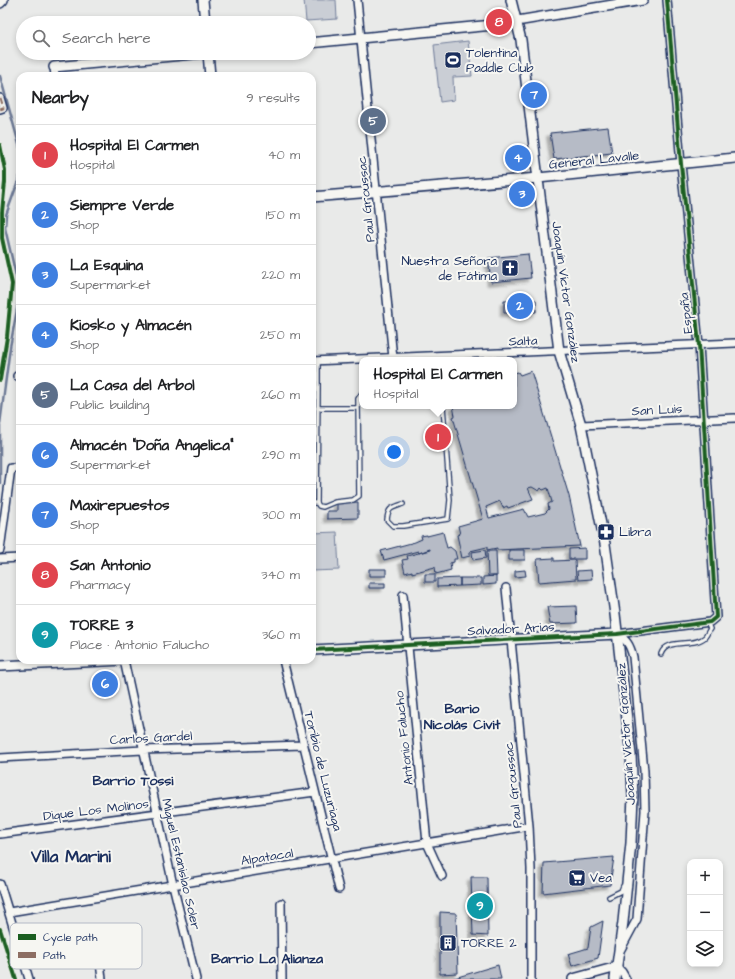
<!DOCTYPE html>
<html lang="en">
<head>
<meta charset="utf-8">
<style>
  body { margin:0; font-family:"Architects Daughter",sans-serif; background:#f2f2f2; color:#202124 }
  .controls { position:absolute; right:12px; bottom:12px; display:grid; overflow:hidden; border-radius:8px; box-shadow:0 2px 6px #0003 }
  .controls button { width:36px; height:36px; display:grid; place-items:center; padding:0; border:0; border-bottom:1px solid #e0e0e0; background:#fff; color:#202124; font:20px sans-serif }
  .you { position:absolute; left:394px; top:452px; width:14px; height:14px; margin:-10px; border:3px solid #fff; border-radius:50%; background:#1a73e8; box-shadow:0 0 0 6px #1a73e833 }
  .badge { display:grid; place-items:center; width:26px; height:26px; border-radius:50%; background:#b45309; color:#fff; font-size:13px; font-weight:700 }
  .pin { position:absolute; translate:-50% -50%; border:2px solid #fff; box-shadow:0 1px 4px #0006 }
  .popup { position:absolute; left:359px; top:357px; width:158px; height:52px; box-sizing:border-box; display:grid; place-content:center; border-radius:8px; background:#fff; filter:drop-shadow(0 1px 3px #0005); font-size:13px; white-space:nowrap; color:#757577 }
  .popup b { font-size:15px; color:#202124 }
  .popup::after { content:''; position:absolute; left:50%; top:100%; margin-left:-8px; border:8px solid transparent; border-top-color:#fff }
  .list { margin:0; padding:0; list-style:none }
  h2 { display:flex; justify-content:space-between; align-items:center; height:52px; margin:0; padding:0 16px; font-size:17px }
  h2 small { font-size:13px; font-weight:400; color:#757577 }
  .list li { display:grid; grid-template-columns:26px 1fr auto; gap:12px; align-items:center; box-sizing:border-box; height:60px; padding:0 16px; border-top:1px solid #e0e0e0 }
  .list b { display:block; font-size:15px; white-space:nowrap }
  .list p { margin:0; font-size:13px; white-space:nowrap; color:#757577 }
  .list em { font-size:13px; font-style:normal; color:#757577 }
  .icon { flex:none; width:22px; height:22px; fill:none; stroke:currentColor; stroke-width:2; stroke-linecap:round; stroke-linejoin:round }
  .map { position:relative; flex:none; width:735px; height:979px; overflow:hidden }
  .search { position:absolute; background:#fff; box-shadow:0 2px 6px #0003; left:16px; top:16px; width:300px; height:44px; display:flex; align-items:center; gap:10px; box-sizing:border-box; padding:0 14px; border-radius:22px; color:#757577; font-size:15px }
  .panel { position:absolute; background:#fff; box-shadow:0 2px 6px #0003; left:16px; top:72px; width:300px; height:592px; border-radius:12px }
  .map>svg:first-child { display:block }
</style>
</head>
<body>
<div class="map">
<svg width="735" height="979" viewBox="0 0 735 979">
  <defs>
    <filter id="shadow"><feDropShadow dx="-3.5" dy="3.5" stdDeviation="1" flood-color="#0004"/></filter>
  </defs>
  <rect width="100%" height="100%" fill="#e9eae9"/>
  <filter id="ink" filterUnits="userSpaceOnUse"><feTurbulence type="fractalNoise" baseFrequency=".025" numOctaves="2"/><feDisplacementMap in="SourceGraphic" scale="8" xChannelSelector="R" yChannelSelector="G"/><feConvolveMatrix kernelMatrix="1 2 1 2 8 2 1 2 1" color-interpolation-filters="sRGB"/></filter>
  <g filter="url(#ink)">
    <path fill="#caced5" stroke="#727e9a" d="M304 0H336L337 19 306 21Z
      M468 41 472 76 453 77 454 100 440 102 434 45Z
      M337 532 339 570 312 571V533Z"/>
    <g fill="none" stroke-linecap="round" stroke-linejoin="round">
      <path stroke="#6c7995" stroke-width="2.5" d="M0 76 20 148
        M20 176 6 215 5 228 20 293
        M0 424 10 347 20 294
        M0 426V483"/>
    </g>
    <path fill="#b6bbc6" stroke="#1b2f5e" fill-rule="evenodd" filter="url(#shadow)" d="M608 127 612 153 554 159 550 133Z
      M528 254 531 278 491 282 488 258Z
      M536 300V312L504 313V301Z
      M531 371 569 496 580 546 497 550V548L487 550V547L470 551V556L462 558 457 535 460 534 458 526 483 519 453 417 455 416 453 406H514V373L518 372 520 375ZM532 487 539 491 541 488 543 490 548 488 552 502 548 504 549 509 545 513 528 517 524 509 489 518 486 507 500 501 503 508 507 506 508 508 533 499 528 488Z
      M358 502V518L327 519V511H337V503Z
      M443 532 447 548 450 547 455 551 457 559H454V562L450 563 451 570 436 574 435 567 412 573V571L405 573 402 560 408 559 407 556 430 550V549L419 553 418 551 384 560 381 551 415 542 422 539 421 536 427 535V536Z
      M585 548V559H569V549Z
      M485 550 486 558 473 560 472 552Z
      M509 550H525V560H509Z
      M487 551H496L497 576H488Z
      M554 558V561L575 560 576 579 539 582 537 559Z
      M369 569H386V576H369Z
      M525 570 526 576 515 577V571Z
      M591 570 592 579 578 580 577 571Z
      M425 574H435V582H425Z
      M496 576V584L483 585V577Z
      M460 578V586L437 587V579Z
      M460 578H481V585L460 586Z
      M369 583H385V588H369Z
      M576 606 577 623 550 624 547 607Z
      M614 857 610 885 543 893 544 863Z
      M471 877H487L488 936 473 935Z
      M440 912 456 913 458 973 440 974Z
      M603 921 598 958 572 966 568 954 588 948 591 927Z
      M498 965 501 979H451Z"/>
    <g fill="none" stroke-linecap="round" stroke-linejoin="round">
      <g stroke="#1b2f5e" stroke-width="6">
        <path id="lane" d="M312 388H318L317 503
          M318 388V361
          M317 408H358
          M312 503H317L319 506 323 507 335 502 353 500 359 496 358 399 362 393
          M403 504C391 508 388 508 387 520L393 526H403L448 519 450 500 443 406
          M661 654C667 637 694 648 705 637 707 635 708 631 710 629L707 622
          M609 897 621 891 623 886"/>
      </g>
      <g stroke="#1b2f5e" stroke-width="10">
        <path id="street" d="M357 0 393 358
          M54 67 55 76
          M0 98 3 108 0 109
          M312 361 735 343
          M17 376H20
          M581 425 735 418
          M0 550 11 468H20
          M0 559 20 558
          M506 588 529 826 531 869V979
          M403 595 427 843 442 876
          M617 634 710 622 716 617 699 345 681 164 667 0
          M617 634C627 640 630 645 633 657L644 771 645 811 637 919 621 949
          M124 660 173 885 196 979
          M283 660 339 889
          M0 758 143 750 303 745
          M0 834 315 792
          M0 884 29 979
          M281 903 282 979
          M9 912 529 826
          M99 954 102 979
          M617 967 622 972 626 979"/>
      </g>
      <g stroke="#1b2f5e" stroke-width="12">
        <path id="secondary" d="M203 0 205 23
          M511 0 521 40 559 351 581 425 605 544 615 614 631 755 633 796 631 843 623 922 615 979
          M0 3 3 0
          M309 43 493 25 643 0
          M208 53 210 76
          M54 67 204 53
          M312 197 538 178 735 158
          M312 650 617 634
          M0 666 125 660
          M573 979 617 967"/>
      </g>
      <use href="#lane" stroke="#f6f6f2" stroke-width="3.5"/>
      <use href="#street" stroke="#f6f6f2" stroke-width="7"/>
      <use href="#secondary" stroke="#f6f6f2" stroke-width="9"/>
      <path stroke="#8d6e63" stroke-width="3" stroke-dasharray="6 3" stroke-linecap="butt" d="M0 98 3 108 0 109"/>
      <g stroke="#f6f6f2" stroke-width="6">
        <path id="cycleway" d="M0 145 5 170V182L2 212V238L12 284 7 337 0 380
          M312 650 617 634 710 622 716 617 699 345 681 164 667 0
          M0 929 16 979"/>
      </g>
      <use href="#cycleway" stroke="#1b5e20" stroke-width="4"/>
    </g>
  </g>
  <defs>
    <g id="stadium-square" transform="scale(0.9)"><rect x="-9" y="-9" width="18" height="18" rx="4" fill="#1b2f5e" stroke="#f6f6f2"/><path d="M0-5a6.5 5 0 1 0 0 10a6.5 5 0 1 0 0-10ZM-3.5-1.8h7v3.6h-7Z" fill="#fff"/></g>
    <g id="church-square" transform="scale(0.9)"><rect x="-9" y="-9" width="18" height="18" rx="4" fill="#1b2f5e" stroke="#f6f6f2"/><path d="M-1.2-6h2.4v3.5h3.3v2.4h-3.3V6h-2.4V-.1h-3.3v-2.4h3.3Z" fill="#fff"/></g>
    <g id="pharmacy-square" transform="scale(0.9)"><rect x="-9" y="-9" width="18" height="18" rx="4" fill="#1b2f5e" stroke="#f6f6f2"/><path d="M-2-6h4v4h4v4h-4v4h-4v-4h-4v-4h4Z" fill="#fff"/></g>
    <g id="supermarket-square" transform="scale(0.9)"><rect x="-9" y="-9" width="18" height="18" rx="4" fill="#1b2f5e" stroke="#f6f6f2"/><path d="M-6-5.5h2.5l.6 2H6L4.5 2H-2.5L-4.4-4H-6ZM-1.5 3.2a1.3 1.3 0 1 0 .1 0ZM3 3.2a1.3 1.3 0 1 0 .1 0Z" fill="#fff"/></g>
    <g id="building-square" transform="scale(0.9)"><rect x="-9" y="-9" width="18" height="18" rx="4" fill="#1b2f5e" stroke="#f6f6f2"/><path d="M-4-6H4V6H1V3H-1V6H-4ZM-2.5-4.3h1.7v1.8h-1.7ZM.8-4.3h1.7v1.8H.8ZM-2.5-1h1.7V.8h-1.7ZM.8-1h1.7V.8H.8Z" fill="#fff"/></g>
  </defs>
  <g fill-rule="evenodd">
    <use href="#stadium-square" x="453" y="60"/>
    <use href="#church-square" x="510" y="268"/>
    <use href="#pharmacy-square" x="606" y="532"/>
    <use href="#supermarket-square" x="577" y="878"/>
    <use href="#building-square" x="448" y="943"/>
  </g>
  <g text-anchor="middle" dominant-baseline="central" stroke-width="4" stroke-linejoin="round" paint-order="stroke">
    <g font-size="13" fill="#1b2f5e" stroke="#f6f6f2" text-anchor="start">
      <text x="466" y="53">Tolentina<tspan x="466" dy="15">Paddle Club</tspan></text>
      <text x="497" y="261" text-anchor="end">Nuestra Señora<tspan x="497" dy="15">de Fátima</tspan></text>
      <text x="619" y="532">Libra</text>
      <text x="590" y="878">Vea</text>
      <text x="461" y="943">TORRE 2</text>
    </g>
    <g font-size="13" fill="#1b2f5e" stroke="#f6f6f2">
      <text transform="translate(594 160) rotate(-6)">General Lavalle</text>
      <text transform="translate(366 199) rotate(-96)">Paul Groussac</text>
      <text transform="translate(566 292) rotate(82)">Joaquín Víctor González</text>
      <text transform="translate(686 313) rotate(-96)">España</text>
      <text transform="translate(523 341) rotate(-2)">Salta</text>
      <text transform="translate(657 410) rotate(-3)">San Luis</text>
      <text transform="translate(511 629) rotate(-3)">Salvador Arias</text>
      <text transform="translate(626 734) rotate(-94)">Joaquín Víctor González</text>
      <text transform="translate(151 738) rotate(-3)">Carlos Gardel</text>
      <text transform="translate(404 738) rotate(-96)">Antonio Falucho</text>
      <text transform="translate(323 771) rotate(76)">Toribio de Luzuriaga</text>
      <text transform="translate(513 785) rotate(-96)">Paul Groussac</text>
      <text transform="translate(96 810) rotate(-7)">Dique Los Molinos</text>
      <text transform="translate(267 857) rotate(-9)">Alpatacal</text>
      <text transform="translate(181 864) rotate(77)">Miguel Estanislao Soler</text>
    </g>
    <g font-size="14" font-weight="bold" fill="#1b2f5e" stroke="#f6f6f2">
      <text x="462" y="709">Bario<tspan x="462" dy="16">Nicolás Civit</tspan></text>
      <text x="133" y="781">Barrio Tossi</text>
      <text x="267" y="959">Barrio La Alianza</text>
    </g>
    <g font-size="17" font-weight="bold" fill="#1b2f5e" stroke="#f6f6f2">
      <text x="71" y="857">Villa Marini</text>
    </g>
  </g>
  <rect x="10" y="923" width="132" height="46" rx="6" fill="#f6f6f2" stroke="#b4bac6" stroke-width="1"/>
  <rect x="18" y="934" width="18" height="6" fill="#1b5e20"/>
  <rect x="18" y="952" width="18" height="6" fill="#8d6e63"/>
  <g font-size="11" fill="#1b2f5e">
    <text x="43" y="941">Cycle path</text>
    <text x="43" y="959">Path</text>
  </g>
</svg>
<div class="controls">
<button>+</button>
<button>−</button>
<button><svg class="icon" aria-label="layers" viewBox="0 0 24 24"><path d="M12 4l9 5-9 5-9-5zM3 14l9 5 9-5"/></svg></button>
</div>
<div class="you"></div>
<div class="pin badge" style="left:438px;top:437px;background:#e0444e">1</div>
<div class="popup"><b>Hospital El Carmen</b>Hospital</div>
<div class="pin badge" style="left:520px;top:306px;background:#3f7fe0">2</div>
<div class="pin badge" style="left:522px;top:194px;background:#3f7fe0">3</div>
<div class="pin badge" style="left:518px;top:158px;background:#3f7fe0">4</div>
<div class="pin badge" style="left:373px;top:121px;background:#5c6f8a">5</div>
<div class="pin badge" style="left:105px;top:684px;background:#3f7fe0">6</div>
<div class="pin badge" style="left:534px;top:95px;background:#3f7fe0">7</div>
<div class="pin badge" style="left:499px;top:22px;background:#e0444e">8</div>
<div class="pin badge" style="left:480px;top:906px;background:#0f9aa8">9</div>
<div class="search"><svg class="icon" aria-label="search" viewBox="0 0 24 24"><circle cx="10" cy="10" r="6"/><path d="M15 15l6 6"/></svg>Search here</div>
<section class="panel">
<h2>Nearby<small>9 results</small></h2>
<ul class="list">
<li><span class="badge" style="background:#e0444e">1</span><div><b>Hospital El Carmen</b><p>Hospital</p></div><em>40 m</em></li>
<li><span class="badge" style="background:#3f7fe0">2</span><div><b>Siempre Verde</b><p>Shop</p></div><em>150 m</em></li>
<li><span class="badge" style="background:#3f7fe0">3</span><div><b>La Esquina</b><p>Supermarket</p></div><em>220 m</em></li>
<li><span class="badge" style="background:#3f7fe0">4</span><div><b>Kiosko y Almacén</b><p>Shop</p></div><em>250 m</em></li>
<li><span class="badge" style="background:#5c6f8a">5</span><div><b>La Casa del Arbol</b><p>Public building</p></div><em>260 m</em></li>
<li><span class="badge" style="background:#3f7fe0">6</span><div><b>Almacén &quot;Doña Angelica&quot;</b><p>Supermarket</p></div><em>290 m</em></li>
<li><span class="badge" style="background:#3f7fe0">7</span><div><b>Maxirepuestos</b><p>Shop</p></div><em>300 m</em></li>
<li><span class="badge" style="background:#e0444e">8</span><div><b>San Antonio</b><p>Pharmacy</p></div><em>340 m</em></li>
<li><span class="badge" style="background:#0f9aa8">9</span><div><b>TORRE 3</b><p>Place · Antonio Falucho</p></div><em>360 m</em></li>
</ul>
</section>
</div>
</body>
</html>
